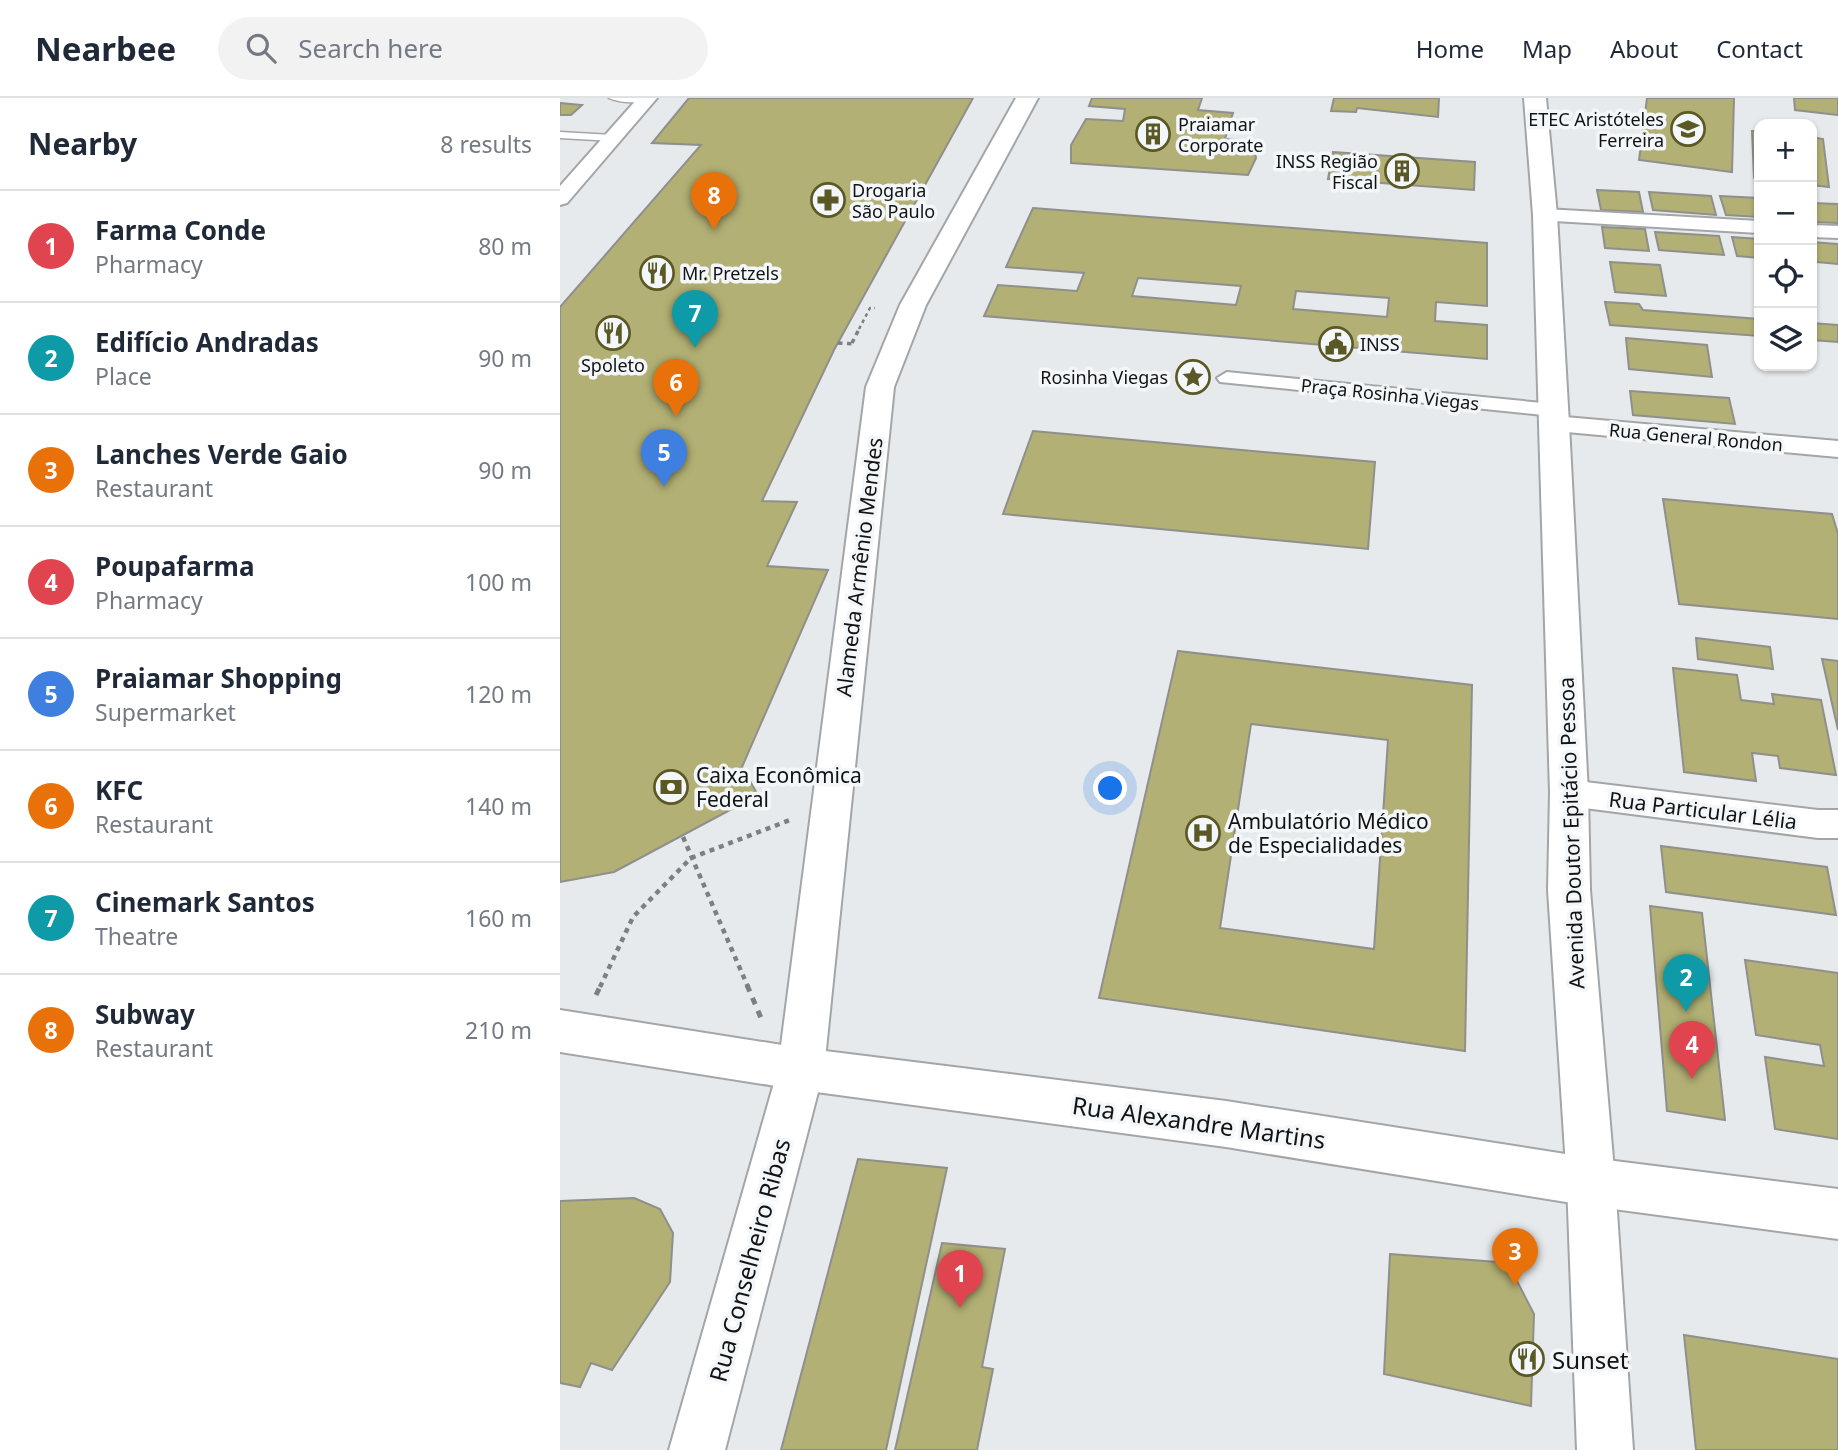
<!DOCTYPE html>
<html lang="en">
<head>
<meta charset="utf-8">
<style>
  body { margin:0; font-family:"Noto Sans",sans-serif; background:#f2f2f3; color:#1f2937 }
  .controls { position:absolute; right:21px; top:21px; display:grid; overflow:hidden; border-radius:14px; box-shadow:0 2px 5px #0004 }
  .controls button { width:63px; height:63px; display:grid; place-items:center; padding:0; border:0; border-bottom:2px solid #e0e1e3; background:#fff; color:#1f2937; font:35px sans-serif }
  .you { position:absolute; left:551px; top:691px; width:24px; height:24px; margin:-18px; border:5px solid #fff; border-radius:50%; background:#1a73e8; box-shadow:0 0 0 10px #1a73e833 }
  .badge { display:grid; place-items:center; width:46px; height:46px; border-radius:50%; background:#2563eb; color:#fff; font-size:23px; font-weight:700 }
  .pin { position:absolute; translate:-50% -58px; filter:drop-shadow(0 2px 4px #0008) }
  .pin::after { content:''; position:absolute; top:37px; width:24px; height:21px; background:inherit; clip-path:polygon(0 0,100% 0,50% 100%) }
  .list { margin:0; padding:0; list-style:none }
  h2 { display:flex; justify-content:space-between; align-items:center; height:91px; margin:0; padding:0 28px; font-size:30px }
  h2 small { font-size:23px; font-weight:400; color:#747a83 }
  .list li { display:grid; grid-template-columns:46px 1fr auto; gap:21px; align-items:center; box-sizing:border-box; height:112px; padding:0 28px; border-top:2px solid #e0e1e3 }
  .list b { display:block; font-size:26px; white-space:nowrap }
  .list p { margin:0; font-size:23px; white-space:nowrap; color:#747a83 }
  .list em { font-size:23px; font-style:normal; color:#747a83 }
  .icon { flex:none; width:38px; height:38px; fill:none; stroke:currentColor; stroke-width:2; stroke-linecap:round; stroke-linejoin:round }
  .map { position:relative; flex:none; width:1278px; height:1352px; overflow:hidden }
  header { display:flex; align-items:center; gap:42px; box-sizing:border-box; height:98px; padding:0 35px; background:#fff; border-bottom:2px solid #e0e1e3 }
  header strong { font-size:33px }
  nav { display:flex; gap:38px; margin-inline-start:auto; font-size:24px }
  .search { width:490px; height:63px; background:#f2f2f3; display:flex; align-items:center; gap:18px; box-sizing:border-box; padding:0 24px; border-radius:38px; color:#747a83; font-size:26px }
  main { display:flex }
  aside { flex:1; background:#fff }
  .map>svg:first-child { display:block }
</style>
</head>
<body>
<header>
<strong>Nearbee</strong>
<div class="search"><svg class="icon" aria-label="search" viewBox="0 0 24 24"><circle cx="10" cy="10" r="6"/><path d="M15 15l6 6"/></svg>Search here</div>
<nav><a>Home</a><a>Map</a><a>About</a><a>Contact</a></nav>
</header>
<main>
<aside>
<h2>Nearby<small>8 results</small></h2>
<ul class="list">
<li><span class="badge" style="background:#e0444e">1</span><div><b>Farma Conde</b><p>Pharmacy</p></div><em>80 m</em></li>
<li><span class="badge" style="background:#0f9aa8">2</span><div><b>Edifício Andradas</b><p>Place</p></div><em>90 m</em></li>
<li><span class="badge" style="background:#e8710a">3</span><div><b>Lanches Verde Gaio</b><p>Restaurant</p></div><em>90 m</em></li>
<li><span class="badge" style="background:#e0444e">4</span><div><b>Poupafarma</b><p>Pharmacy</p></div><em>100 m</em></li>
<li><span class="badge" style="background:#3f7fe0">5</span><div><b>Praiamar Shopping</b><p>Supermarket</p></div><em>120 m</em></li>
<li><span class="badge" style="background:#e8710a">6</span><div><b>KFC</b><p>Restaurant</p></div><em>140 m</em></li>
<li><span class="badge" style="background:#0f9aa8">7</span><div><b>Cinemark Santos</b><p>Theatre</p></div><em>160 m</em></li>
<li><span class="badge" style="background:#e8710a">8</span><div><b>Subway</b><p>Restaurant</p></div><em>210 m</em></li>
</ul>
</aside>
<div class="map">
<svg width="1278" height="1352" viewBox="0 0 1278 1352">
  <rect width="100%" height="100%" fill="#e7eaec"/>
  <path fill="#b2b074" stroke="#8f8f8c" stroke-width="2" fill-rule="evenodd" d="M129 0H413L274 252 202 403 237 404 207 468 268 472 182 669 198 697 54 774 0 784V209L141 47 92 45Z
    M532 0H642L638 12 673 15 665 41 693 43 696 60 688 77 511 65V47L526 21 563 23 565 11 529 8Z
    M774 0H879L878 19 797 10 796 14 771 13Z
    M1087 0H1174L1172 74 1079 62Z
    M1234 0H1278V17L1235 12Z
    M0 5 22 7 11 17H0Z
    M1192 33H1199V81L1194 80Z
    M1252 39 1263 41 1269 89 1252 87Z
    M773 54 915 64 914 92 768 81Z
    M1037 92 1079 94 1083 114 1041 112Z
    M1089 94 1151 98 1156 117 1093 112Z
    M1160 98 1199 100V119L1166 117Z
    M1252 105 1278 106V125L1252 124Z
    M473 110 927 145V208L876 204 875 223 927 227V261L424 218 438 187 517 193 524 175 446 169ZM578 180 681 188 676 207 572 198ZM736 193 829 200 827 219 733 211Z
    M1042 129 1085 131 1089 153 1045 150Z
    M1095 134 1159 138 1164 157 1099 152Z
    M1172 139 1199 141V160L1177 158Z
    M1252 144 1278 146V166L1257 164Z
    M1050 164 1100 167 1106 198 1055 194Z
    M1045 204 1079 206 1083 212 1199 221V238L1050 227Z
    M1252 225 1278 227V244L1252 242Z
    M1066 240 1147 247 1152 279 1069 271Z
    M1070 293 1169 300 1175 326 1073 317Z
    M473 333 815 364 808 451 443 416Z
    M1103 401 1272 416 1278 436V521L1119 506Z
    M1136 540 1210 549 1213 571 1138 561Z
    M618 553 912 587 905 953 539 900ZM691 626 828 642 814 851 660 830Z
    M1262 561 1278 563V632Z
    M1113 570 1177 577 1181 602 1214 606 1212 596 1261 602 1276 677 1220 670 1218 658 1192 655 1196 683 1124 674Z
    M1101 748 1267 769 1276 817 1106 794Z
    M1090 808 1142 815 1165 1022 1107 1013Z
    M1185 862 1278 875V1041L1215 1031 1205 959 1264 968 1260 947 1196 937Z
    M298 1061 387 1070 326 1352H221Z
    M74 1100 100 1111 113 1135 110 1184 52 1272 31 1265 20 1289 0 1285V1103Z
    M382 1145 445 1151 422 1269 433 1271 417 1352H335Z
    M830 1156 938 1164 957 1183 974 1216 971 1308 824 1276Z
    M1124 1237 1278 1261V1352H1136Z"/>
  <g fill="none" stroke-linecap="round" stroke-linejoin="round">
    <g stroke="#a3a6a8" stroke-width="3">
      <path id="service" d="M49 0H91L92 1C82 6 59 5 49 0Z
        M0 34 53 37 58 40 53 43 0 40Z"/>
    </g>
    <g stroke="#a3a6a8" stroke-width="4">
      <path id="pedestrian" d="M667 274 993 306 1000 308 1003 312 1000 316 993 318 660 284 657 280Z"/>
    </g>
    <g stroke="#a3a6a8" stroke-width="4">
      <path id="minor" d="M78 0H97L7 105 0 107V88Z
        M985 111 1199 123V135L977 122 974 117 977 112Z
        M1252 127 1278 128V140L1252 139Z
        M994 318 1278 343V359L985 332 981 326 985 320Z
        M1009 682 1258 712H1278V740H1258L1009 708 997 704 992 695 997 686Z"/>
    </g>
    <g stroke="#a3a6a8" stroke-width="4">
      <path id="tertiary" d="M0 912 241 950 666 1003 1031 1060 1278 1091V1141L1031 1108 666 1049 241 992 0 954Z"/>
    </g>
    <g stroke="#a3a6a8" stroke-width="4">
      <path id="secondary" d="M456 0H478L366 207 334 289 264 971 165 1352H109L218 971 306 289 340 207Z
        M964 0H986L997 117 1009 326 1028 695 1030 792 1055 1084 1073 1352H1017L1007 1084 988 792 990 695 979 326 973 117Z"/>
    </g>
    <path stroke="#7d7f80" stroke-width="2.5" stroke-dasharray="3.5 3.5" stroke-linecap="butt" d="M299 231 310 210H315"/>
    <path stroke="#7d7f80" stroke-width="3.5" stroke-dasharray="4.5 4.5" stroke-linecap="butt" d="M278 245 294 246
      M292 245 300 229"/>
    <path stroke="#7d7f80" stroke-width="4.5" stroke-dasharray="5 5" stroke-linecap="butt" d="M123 739 188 889
      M40 889 73 819 131 760 230 722"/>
    <path stroke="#7d7f80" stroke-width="5" stroke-dasharray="7 7" stroke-linecap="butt" d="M187 887 201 920
      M36 897 41 887"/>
    <use href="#service" fill="#fff" fill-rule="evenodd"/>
    <use href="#pedestrian" fill="#fff" fill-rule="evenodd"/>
    <use href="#minor" fill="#fff" fill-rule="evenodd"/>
    <use href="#tertiary" fill="#fff" fill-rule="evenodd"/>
    <use href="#secondary" fill="#fff" fill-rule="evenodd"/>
  </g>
  <defs>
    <g id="university-ring" transform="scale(1.75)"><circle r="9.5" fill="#f4f7f9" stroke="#5a5824" stroke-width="1.5"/><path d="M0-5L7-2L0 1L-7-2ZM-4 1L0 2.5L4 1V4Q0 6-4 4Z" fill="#5a5824"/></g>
    <g id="building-ring" transform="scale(1.75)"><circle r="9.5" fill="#f4f7f9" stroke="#5a5824" stroke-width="1.5"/><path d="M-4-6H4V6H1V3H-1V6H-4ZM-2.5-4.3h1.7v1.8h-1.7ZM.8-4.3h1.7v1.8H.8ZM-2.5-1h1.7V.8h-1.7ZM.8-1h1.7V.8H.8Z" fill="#5a5824"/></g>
    <g id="pharmacy-ring" transform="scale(1.75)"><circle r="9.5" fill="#f4f7f9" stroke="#5a5824" stroke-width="1.5"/><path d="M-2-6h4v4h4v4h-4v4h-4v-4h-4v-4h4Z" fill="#5a5824"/></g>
    <g id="restaurant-ring" transform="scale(1.75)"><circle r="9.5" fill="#f4f7f9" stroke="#5a5824" stroke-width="1.5"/><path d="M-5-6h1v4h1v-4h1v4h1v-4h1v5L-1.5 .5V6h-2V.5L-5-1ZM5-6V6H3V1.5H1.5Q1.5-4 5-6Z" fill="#5a5824"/></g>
    <g id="civic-ring" transform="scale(1.75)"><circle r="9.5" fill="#f4f7f9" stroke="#5a5824" stroke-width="1.5"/><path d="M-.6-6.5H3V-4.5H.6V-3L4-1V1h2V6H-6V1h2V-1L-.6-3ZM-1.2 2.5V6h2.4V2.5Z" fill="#5a5824"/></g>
    <g id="sight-ring" transform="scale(1.75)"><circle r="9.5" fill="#f4f7f9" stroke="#5a5824" stroke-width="1.5"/><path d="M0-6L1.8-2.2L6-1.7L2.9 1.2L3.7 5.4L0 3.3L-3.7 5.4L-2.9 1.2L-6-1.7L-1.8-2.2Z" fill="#5a5824"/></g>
    <g id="bank-ring" transform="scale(1.75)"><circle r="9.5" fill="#f4f7f9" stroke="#5a5824" stroke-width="1.5"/><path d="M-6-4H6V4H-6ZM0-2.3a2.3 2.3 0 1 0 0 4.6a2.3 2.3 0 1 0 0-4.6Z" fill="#5a5824"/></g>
    <g id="hospital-ring" transform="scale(1.75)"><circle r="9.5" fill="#f4f7f9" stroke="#5a5824" stroke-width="1.5"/><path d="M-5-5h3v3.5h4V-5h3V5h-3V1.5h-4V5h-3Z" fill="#5a5824"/></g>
  </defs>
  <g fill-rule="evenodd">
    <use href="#university-ring" x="1128" y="31"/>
    <use href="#building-ring" x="593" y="36"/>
    <use href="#building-ring" x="842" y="73"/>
    <use href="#pharmacy-ring" x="268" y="102"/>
    <use href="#restaurant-ring" x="97" y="175"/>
    <use href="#restaurant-ring" x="53" y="235"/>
    <use href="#civic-ring" x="776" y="246"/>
    <use href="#sight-ring" x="633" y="279"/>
    <use href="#bank-ring" x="111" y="689"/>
    <use href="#hospital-ring" x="643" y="735"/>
    <use href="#restaurant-ring" x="967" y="1261"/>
  </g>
  <g text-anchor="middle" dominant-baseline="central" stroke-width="7" stroke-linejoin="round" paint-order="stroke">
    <g font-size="18" fill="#121314" stroke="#f4f7f9" text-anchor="start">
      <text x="1104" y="21" text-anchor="end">ETEC Aristóteles<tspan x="1104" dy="21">Ferreira</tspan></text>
      <text x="618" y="26">Praiamar<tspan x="618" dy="21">Corporate</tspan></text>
      <text x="818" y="63" text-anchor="end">INSS Região<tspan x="818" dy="21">Fiscal</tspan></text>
      <text x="292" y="92">Drogaria<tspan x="292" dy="21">São Paulo</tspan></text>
      <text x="122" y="175">Mr. Pretzels</text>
      <text x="800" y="246">INSS</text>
      <text x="53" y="267" text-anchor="middle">Spoleto</text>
      <text x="608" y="279" text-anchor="end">Rosinha Viegas</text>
    </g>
    <g font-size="18" fill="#121314" stroke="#f4f7f9">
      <text transform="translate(830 296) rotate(6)">Praça Rosinha Viegas</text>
      <text transform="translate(1136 339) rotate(5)">Rua General Rondon</text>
    </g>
    <g font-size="21" fill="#121314" stroke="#f4f7f9">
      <text transform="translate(299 469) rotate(-83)">Alameda Armênio Mendes</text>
      <text transform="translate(1143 712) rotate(7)">Rua Particular Lélia</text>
      <text transform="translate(1011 735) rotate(-92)">Avenida Doutor Epitácio Pessoa</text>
    </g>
    <g font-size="21" fill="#121314" stroke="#f4f7f9" text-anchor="start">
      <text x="136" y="677">Caixa Econômica<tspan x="136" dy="24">Federal</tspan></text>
      <text x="668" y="723">Ambulatório Médico<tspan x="668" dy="24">de Especialidades</tspan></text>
    </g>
    <g font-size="24" fill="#121314" stroke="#f4f7f9">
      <text transform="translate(639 1024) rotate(8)">Rua Alexandre Martins</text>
      <text transform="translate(189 1162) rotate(-75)">Rua Conselheiro Ribas</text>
    </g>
    <g font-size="24" fill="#121314" stroke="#f4f7f9" text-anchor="start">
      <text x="992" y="1261">Sunset</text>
    </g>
  </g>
</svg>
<div class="controls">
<button>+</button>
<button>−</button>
<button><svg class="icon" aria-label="locate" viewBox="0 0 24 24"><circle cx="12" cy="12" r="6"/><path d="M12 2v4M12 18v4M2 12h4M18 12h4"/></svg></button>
<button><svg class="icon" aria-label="layers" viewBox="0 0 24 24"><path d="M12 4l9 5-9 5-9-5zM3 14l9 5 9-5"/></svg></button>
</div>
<div class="you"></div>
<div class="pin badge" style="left:400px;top:1210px;background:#e0444e">1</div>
<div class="pin badge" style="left:1126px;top:914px;background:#0f9aa8">2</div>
<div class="pin badge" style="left:955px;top:1188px;background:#e8710a">3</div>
<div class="pin badge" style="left:1132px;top:981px;background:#e0444e">4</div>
<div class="pin badge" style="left:104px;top:389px;background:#3f7fe0">5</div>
<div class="pin badge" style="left:116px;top:319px;background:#e8710a">6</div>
<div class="pin badge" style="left:135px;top:250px;background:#0f9aa8">7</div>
<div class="pin badge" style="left:154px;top:132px;background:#e8710a">8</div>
</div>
</main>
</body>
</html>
